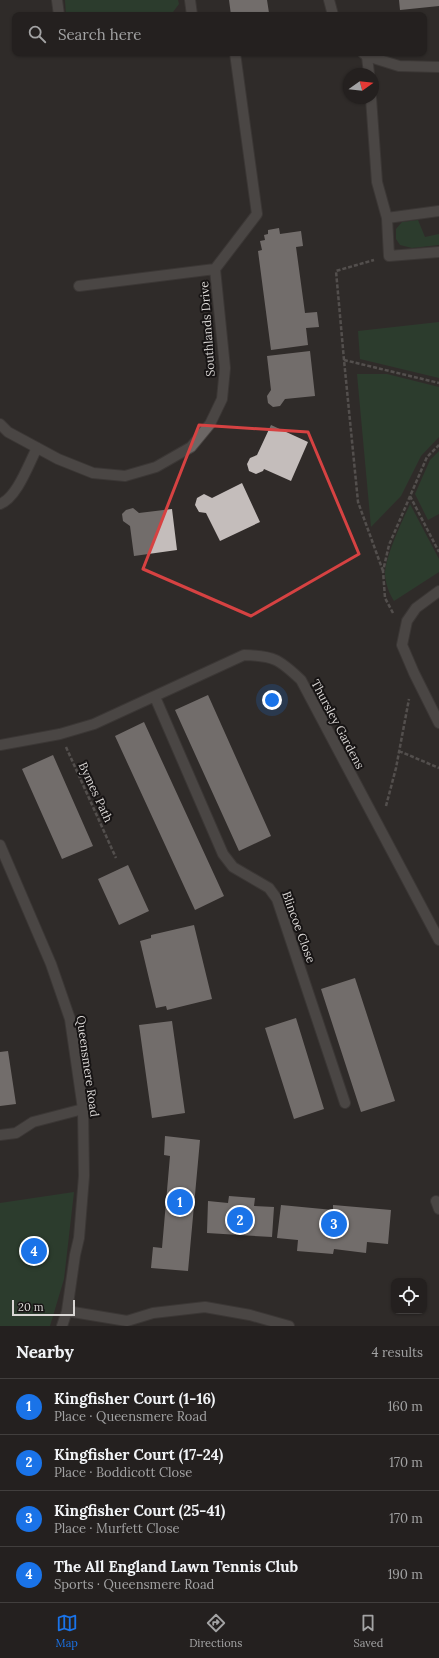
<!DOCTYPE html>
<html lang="en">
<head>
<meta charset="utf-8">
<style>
  body { margin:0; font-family:Lora,serif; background:#302d2c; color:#f1f3f6 }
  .controls { position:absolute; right:12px; bottom:12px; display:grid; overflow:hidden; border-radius:8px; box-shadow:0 1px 3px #0004 }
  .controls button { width:36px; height:36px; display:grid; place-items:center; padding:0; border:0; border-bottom:1px solid #413e3d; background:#24201f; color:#f1f3f6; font:20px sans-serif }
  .compass { position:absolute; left:343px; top:68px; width:36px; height:36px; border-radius:50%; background:#24201f; box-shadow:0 1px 3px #0004; rotate:75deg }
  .scale { position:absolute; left:12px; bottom:10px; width:63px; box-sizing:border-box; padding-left:4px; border:2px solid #d9d6d4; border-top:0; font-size:11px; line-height:14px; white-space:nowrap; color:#d9d6d4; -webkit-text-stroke:3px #171414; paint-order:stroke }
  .you { position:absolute; left:272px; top:700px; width:14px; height:14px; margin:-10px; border:3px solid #fff; border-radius:50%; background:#1a73e8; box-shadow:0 0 0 6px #1a73e833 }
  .badge { display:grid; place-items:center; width:26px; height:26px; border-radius:50%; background:#1a73e8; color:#fff; font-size:13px; font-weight:700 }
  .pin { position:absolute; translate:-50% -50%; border:2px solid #fff; box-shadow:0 1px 4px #0006 }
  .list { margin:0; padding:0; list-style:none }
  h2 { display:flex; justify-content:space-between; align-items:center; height:52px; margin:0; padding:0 16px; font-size:17px }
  h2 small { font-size:13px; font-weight:400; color:#a3a3a4 }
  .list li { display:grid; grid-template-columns:26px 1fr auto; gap:12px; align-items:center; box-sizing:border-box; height:56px; padding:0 16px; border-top:1px solid #413e3d }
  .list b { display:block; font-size:15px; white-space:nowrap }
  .list p { margin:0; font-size:13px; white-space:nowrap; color:#a3a3a4 }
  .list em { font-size:13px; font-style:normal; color:#a3a3a4 }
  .icon { flex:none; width:22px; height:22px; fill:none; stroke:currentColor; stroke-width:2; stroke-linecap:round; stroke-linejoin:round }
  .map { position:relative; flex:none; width:439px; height:1326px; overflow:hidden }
  .search { position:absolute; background:#24201f; box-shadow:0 1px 3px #0004; left:12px; right:12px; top:12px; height:44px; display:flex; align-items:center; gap:10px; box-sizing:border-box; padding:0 14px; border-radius:8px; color:#a3a3a4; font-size:15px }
  .sheet { height:276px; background:#24201f }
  nav { display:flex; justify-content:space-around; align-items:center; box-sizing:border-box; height:56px; border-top:1px solid #413e3d; background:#24201f; font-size:11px; color:#a3a3a4 }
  nav a { display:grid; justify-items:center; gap:2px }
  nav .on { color:#1a73e8 }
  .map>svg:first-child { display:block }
</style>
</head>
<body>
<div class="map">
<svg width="439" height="1326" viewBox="0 0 439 1326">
  <rect width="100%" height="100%" fill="#302b29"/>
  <path fill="#295032" d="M65 0H178L179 4 173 12 147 15H66Z
    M418 220 425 237 439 234V245L412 248 400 245 396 239V229L402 222Z
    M439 322V378L360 359 358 331Z
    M357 374H387L439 387V437L421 456 401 496 371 527Z
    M439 451V514L428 520 415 494 430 460Z
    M410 504 439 559V572L394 601C389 593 386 585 385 575 385 556 402 522 410 504Z
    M74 1192 64 1279 50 1326H0V1203Z"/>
  <path fill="#c4bdbb" d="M229 0H267L269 13H274V15H231Z
    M399 0H439V6L400 10Z
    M279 228 280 234 301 231 303 246 296 247 305 313 317 312 319 327 306 328 308 345 271 350 258 251 262 250 260 241 265 240 264 235 268 234V230Z
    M310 351 315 396 285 399 280 406 273 407 268 403 267 396 271 390 267 356Z
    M271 425 308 442 291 481 264 469 263 471 256 474 249 471 247 464 250 458 257 455Z
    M242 483 260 522 220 541 206 513 199 512 195 505 197 498 204 494 212 498Z
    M133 508 139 513 172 509 177 550 134 556 130 526 123 521 122 514 126 510Z
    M208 695 271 836 239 851 175 710Z
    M144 722 224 896 195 910 115 736Z
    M53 755 93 846 62 859 22 769Z
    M128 865 149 911 119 925 98 879Z
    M194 925 212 999 167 1010 166 1006 156 1008 140 941 151 938V935Z
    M355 978 395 1101 361 1112 321 989Z
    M296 1018 324 1109 294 1119 265 1028Z
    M172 1021 185 1113 152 1118 139 1025Z
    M8 1051 16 1104 0 1106V1052Z
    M165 1136 200 1140 188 1271 151 1268 153 1247 162 1248 170 1156 164 1155Z
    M229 1196 255 1198 254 1206 274 1207 272 1237 207 1233 208 1201 228 1203Z
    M281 1205 333 1210V1205L391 1210 388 1244 367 1242 366 1253 334 1249 333 1254 297 1251 298 1240 277 1238Z"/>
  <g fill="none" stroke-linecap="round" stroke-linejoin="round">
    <g stroke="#4a4644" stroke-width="12">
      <path id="lane" d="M0 504C17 498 29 463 37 448
        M0 1135 16 1133 33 1122 83 1109"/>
    </g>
    <g stroke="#4a4644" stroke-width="12">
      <path id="street" d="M57 0 59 15
        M190 0 192 15
        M367 56 369 74
        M371 98 377 182 387 218
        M439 211 387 218 389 256 439 252
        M215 269 257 214 235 53
        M0 424 8 432 58 459 93 473 125 476 156 467 191 447 210 424 222 399 225 368 215 269 79 286
        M439 591 416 608 407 621 402 645 414 673 439 723
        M155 697 223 854 233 867 269 888 277 899 345 1103
        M0 745 60 734 94 724 244 655C274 656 279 659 301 680L439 940
        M0 845 51 964 70 1019 83 1109 84 1176 79 1238 75 1255 67 1311 62 1326
        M436 1201 439 1209
        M67 1311 127 1321 153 1313 205 1307 250 1315 289 1326"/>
    </g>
    <g stroke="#4a4644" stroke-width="12">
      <path id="secondary" d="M329 0 333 15
        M363 53 367 56 399 66 439 67"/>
    </g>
    <path stroke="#7e7a78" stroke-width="2.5" stroke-dasharray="4 2" stroke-linecap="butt" d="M344 360 336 271 374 260
      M410 496 439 552
      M383 571 358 502 344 360 439 383
      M393 613 385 598 383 571 389 545 427 457 439 445
      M66 747 116 858
      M399 751 439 768
      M386 806 396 768 409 699"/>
    <use href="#lane" stroke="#6c6765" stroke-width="10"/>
    <use href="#street" stroke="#6c6765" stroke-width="10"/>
    <use href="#secondary" stroke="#6c6765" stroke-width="10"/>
  </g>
  <path d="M0 0H439V1326H0ZM199 425 308 432 359 554 251 616 143 569Z" fill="#302b29" fill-opacity=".55" fill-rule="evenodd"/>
  <path fill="none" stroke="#d64242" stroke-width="3" stroke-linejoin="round" d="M199 425 308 432 359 554 251 616 143 569Z"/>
  <g text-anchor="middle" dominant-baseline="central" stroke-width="4" stroke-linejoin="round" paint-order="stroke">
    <g font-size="12" fill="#d9d6d4" stroke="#171414">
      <text transform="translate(207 329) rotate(-94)">Southlands Drive</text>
      <text transform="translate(338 724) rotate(62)">Thursley Gardens</text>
      <text transform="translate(96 792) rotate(65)">Bymes Path</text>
      <text transform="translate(299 927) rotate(70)">Blincoe Close</text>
      <text transform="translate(88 1066) rotate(82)">Queensmere Road</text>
    </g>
  </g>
</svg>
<div class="controls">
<button><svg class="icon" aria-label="locate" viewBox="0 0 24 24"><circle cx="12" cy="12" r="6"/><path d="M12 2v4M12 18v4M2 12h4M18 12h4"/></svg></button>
</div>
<svg class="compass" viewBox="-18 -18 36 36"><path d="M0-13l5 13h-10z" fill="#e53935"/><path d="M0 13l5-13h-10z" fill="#a3a3a4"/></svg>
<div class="scale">20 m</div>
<div class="you"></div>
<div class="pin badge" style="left:180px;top:1202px">1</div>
<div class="pin badge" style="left:240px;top:1220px">2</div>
<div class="pin badge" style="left:334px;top:1224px">3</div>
<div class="pin badge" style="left:34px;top:1251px">4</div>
<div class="search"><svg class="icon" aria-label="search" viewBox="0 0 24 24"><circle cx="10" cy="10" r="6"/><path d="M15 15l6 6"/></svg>Search here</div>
</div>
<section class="sheet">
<h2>Nearby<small>4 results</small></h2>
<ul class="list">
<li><span class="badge">1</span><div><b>Kingfisher Court (1-16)</b><p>Place · Queensmere Road</p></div><em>160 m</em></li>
<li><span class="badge">2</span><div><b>Kingfisher Court (17-24)</b><p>Place · Boddicott Close</p></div><em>170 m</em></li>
<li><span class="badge">3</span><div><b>Kingfisher Court (25-41)</b><p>Place · Murfett Close</p></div><em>170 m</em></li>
<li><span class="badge">4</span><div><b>The All England Lawn Tennis Club</b><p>Sports · Queensmere Road</p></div><em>190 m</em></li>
</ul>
</section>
<nav>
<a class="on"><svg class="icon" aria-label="map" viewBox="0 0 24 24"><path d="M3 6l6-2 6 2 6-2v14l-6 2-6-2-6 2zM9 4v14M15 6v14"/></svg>Map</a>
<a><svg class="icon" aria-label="directions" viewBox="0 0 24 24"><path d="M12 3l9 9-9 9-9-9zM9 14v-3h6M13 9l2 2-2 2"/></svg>Directions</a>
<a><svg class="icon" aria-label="saved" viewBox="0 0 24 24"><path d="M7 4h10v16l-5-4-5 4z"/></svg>Saved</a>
</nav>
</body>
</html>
